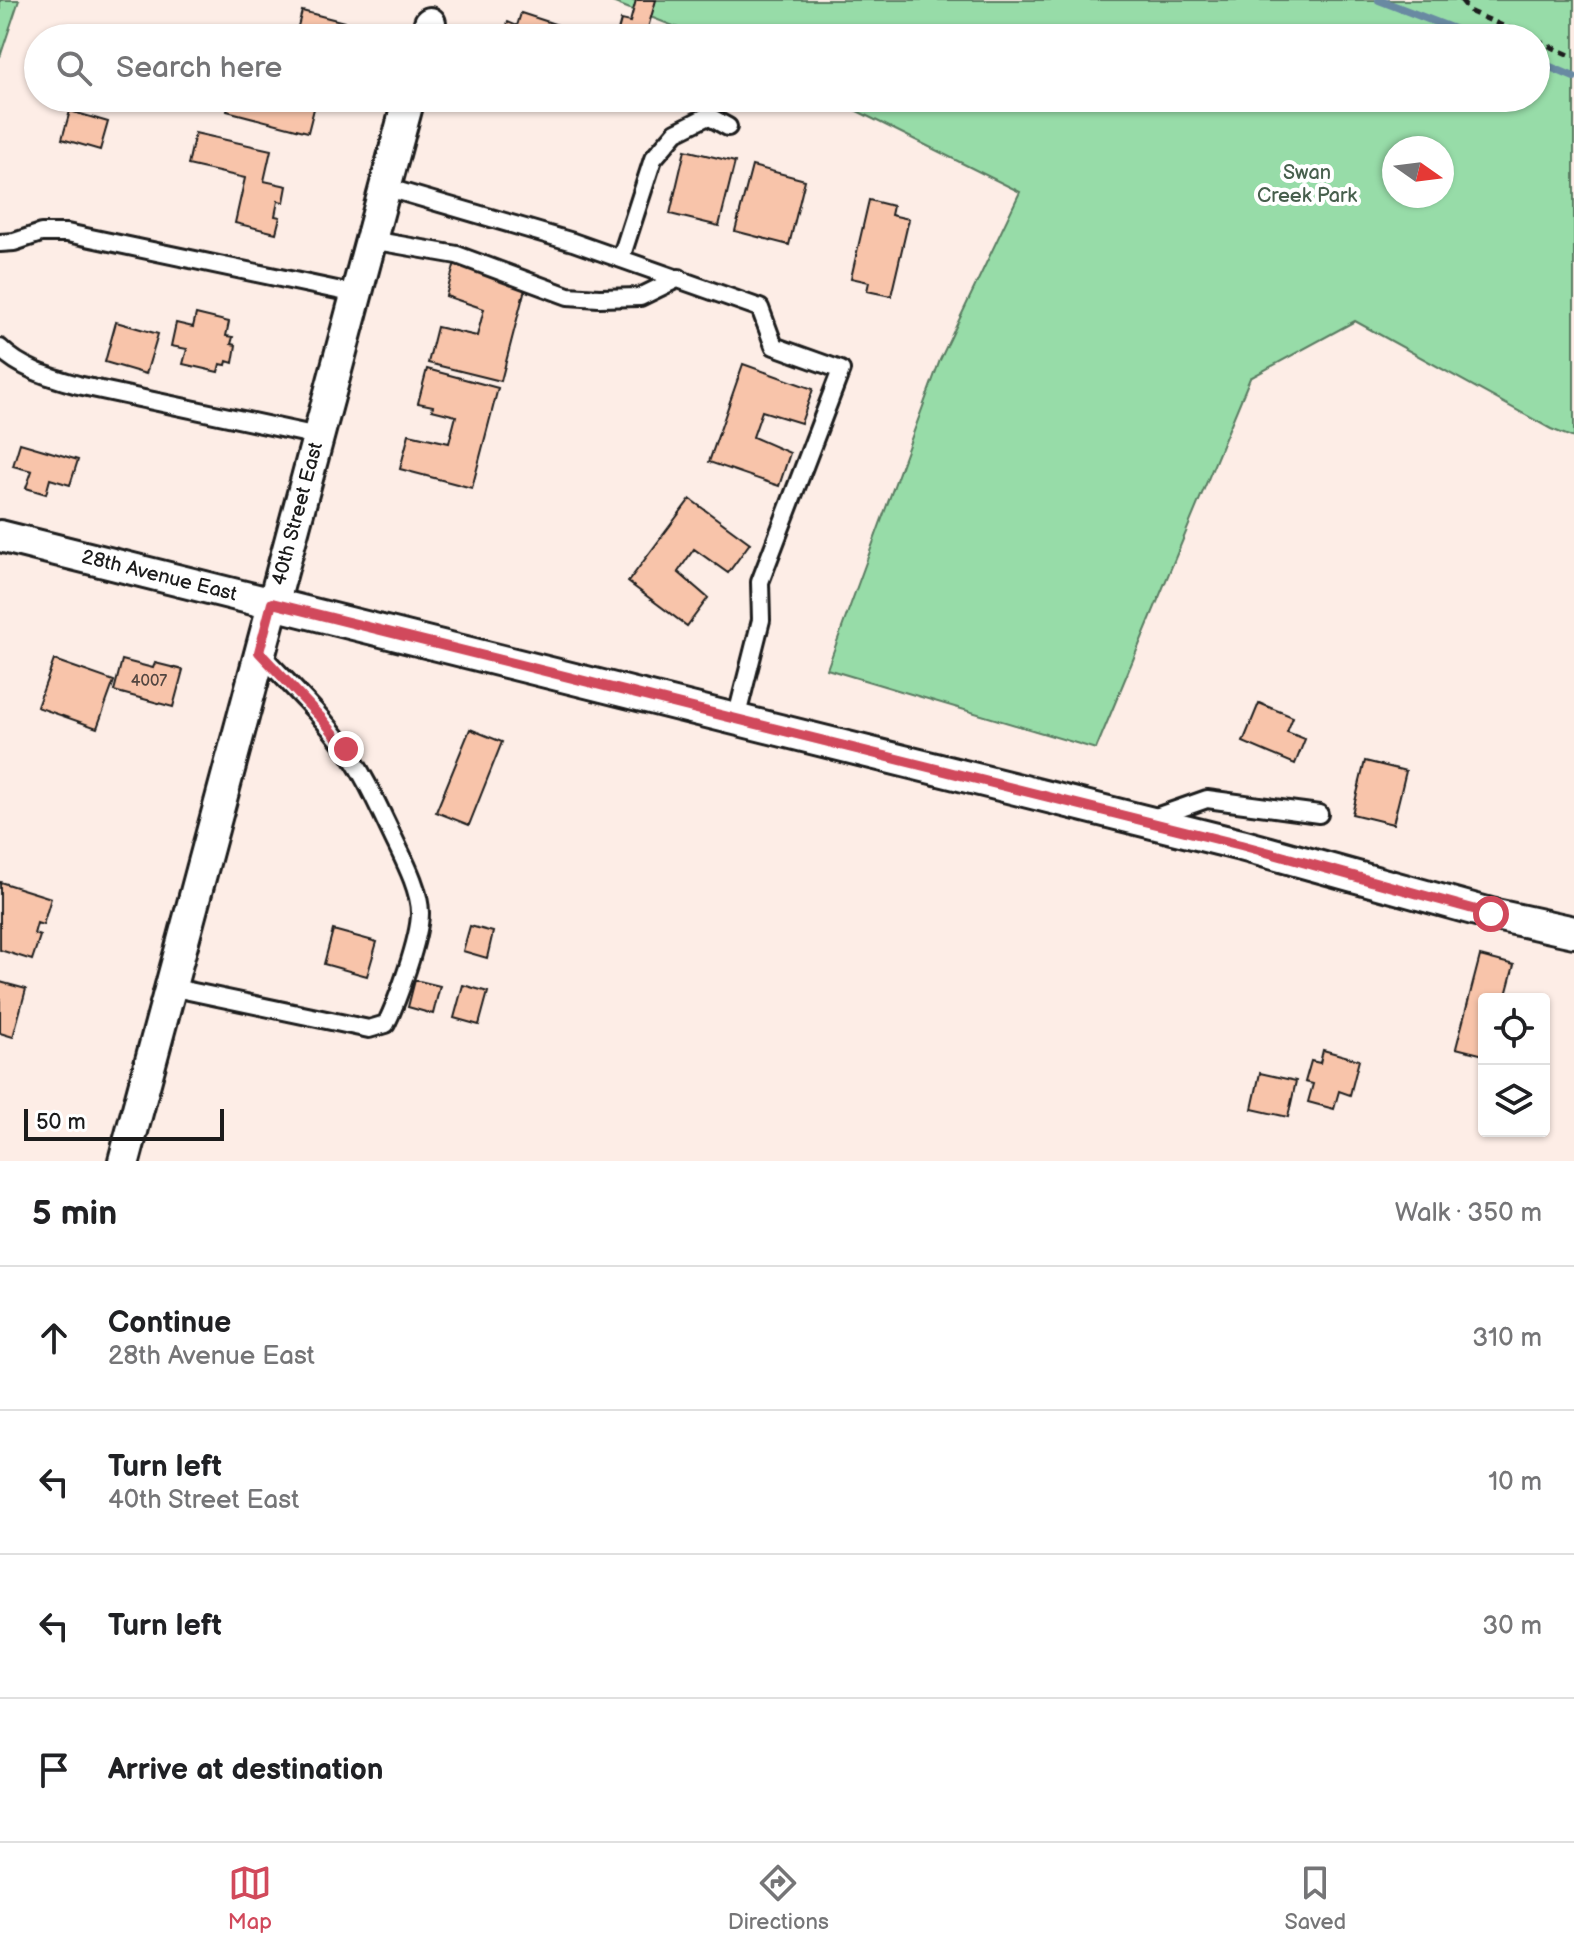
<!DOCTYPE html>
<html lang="en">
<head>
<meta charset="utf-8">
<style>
  body { margin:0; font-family:"Balsamiq Sans",sans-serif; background:#f2f2f2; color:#202124 }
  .controls { position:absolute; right:24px; bottom:24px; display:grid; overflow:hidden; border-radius:8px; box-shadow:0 2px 6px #0004 }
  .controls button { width:72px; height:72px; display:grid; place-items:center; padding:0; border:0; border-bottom:2px solid #e0e0e0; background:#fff; color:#202124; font:40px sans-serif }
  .compass { position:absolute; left:1382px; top:136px; width:72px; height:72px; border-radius:50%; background:#fff; box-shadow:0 2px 6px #0004; rotate:104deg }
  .scale { position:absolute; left:24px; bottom:20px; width:200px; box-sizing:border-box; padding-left:8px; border:4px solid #1c1c1c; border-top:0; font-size:22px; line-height:28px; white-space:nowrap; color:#1c1c1c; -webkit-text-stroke:6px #fff; paint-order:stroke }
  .stop { position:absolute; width:24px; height:24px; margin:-18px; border:6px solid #d1495b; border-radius:50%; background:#fff }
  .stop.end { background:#d1495b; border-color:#fff; box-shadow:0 2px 8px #0008 }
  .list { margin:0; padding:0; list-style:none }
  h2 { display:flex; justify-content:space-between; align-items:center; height:104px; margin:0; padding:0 32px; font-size:34px }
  h2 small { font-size:26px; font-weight:400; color:#757577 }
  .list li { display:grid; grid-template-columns:52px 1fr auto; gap:24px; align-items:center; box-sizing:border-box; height:144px; padding:0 32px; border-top:2px solid #e0e0e0 }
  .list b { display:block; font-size:30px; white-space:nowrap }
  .list p { margin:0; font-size:26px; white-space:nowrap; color:#757577 }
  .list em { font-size:26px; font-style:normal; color:#757577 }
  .icon { flex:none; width:44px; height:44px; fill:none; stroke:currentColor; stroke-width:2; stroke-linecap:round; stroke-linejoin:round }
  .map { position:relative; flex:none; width:1574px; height:1161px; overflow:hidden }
  .search { position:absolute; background:#fff; box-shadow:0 2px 6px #0004; left:24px; right:24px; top:24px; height:88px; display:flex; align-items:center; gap:20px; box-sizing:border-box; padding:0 28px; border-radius:44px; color:#757577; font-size:30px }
  .sheet { height:680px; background:#fff }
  nav { display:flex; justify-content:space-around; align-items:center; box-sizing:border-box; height:112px; border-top:2px solid #e0e0e0; background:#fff; font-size:22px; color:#757577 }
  nav a { display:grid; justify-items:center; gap:4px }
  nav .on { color:#d1495b }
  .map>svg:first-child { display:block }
</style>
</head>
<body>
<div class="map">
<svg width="1574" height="1161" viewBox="0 0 1574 1161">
  <rect width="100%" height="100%" fill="#fdede6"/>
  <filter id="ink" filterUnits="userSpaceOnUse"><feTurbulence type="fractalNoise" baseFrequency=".0125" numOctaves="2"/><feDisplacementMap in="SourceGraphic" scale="16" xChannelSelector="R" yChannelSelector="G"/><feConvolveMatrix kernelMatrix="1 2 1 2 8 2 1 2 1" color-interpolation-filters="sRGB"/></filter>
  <g filter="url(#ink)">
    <path fill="#97dca8" stroke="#5a7c62" stroke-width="2" fill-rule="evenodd" d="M0 0H19L0 57Z
      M607 0H1574V438L1551 429 1355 321 1250 378 1096 749 827 669 940 360 1020 192 831 98H1536V38H704ZM1394 148H1442V196H1394Z"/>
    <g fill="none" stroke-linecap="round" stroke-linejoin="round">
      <path stroke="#698aa2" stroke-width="8" d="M1379 0 1477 38
        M1536 61 1574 77"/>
    </g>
    <path fill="#f8c4aa" stroke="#1c1c1c" stroke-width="2" d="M636 0H656L645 38H616L621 20 630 22Z
      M302 11 352 24 348 38H295Z
      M521 13 564 27 563 31 584 38H503L508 22 517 26Z
      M230 98H304L316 101 308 132 227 111Z
      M546 98H568L566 105Z
      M70 111 108 122 100 150 62 139Z
      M195 133 271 150 264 181 287 186 284 202 278 201 275 216 280 217 276 233 235 223 245 178 188 165Z
      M685 150 735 162 719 226 670 214Z
      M752 166 805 180 789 245 735 231Z
      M869 200 893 206 891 215 909 219 891 296 867 291 869 282 851 278Z
      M455 262 527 281 501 381 428 363 437 327 477 336 484 309 446 296Z
      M196 314 229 322 226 336 233 337 231 344 236 345 233 363 227 361 226 365 220 364 218 372 183 364 187 349 171 346 176 323 193 327Z
      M116 322 158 334 146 374 105 362Z
      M743 364 813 389 801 423 762 411 753 437 790 453 779 486 709 462Z
      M427 369 498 388 472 488 400 469 409 434 449 443 456 416 432 410 433 406 418 403Z
      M20 443 78 460 70 485 50 479 46 494 26 488 32 471 13 466Z
      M690 499 750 543 728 573 694 549 678 572 708 598 687 626 628 582Z
      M54 660 114 681 97 728 37 707Z
      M122 660 153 668 155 663 183 670 173 707 114 691Z
      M1259 703 1293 717 1287 732 1305 739 1295 764 1243 742Z
      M470 729 502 742 469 825 436 812Z
      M1365 761 1406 771 1393 824 1352 814Z
      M0 882 51 898 43 925 37 923 34 934 40 936 32 960 0 950Z
      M470 926 493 932 487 958 463 951Z
      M333 930 377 942 367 976 324 964Z
      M1480 956 1514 965 1505 999H1484V1055L1456 1048Z
      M415 980 440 986 433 1014 408 1007Z
      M0 982 26 989 13 1037 0 1033Z
      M463 985 488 992 479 1025 454 1018Z
      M1323 1050 1359 1060 1350 1095 1339 1091 1334 1109 1308 1102 1313 1084 1305 1082 1311 1061 1320 1063Z
      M1260 1073 1296 1081 1288 1117 1252 1109Z"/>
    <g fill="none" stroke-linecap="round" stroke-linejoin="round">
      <g stroke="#1c1c1c" stroke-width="22">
        <path id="lane" d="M385 187 573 242 760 308 774 346 841 370 760 582 761 620 736 719
          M371 240 457 255 568 296 599 298 640 297 679 278
          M0 243 14 242 41 233H67L356 294
          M621 258 653 159 676 132 708 116 728 127
          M0 348C21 369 50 377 78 385L318 436
          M1150 819 1207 799 1319 814
          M170 987 369 1029 386 1024C397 1002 420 938 420 913 420 890 404 860 394 839 379 808 365 775 345 748 320 713 288 683 259 652"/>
      </g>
      <g stroke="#1c1c1c" stroke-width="36">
        <g id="street">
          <path d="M426 38 430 23"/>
          <path id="s1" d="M0 536 1241 845 1491 914 1574 932"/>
          <path id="s2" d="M124 1161 409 98"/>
        </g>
      </g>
      <path stroke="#1c1c1c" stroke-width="5" stroke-dasharray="8 6" stroke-linecap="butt" d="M1461 0 1471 12 1531 38
        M1536 40 1574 57"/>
      <use href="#lane" stroke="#fff" stroke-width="16"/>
      <use href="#street" stroke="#fff" stroke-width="30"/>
    </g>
  </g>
  <g fill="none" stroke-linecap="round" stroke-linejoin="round" filter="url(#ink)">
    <path stroke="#d1495b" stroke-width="10" d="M346 749 323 720 259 652 272 603 1241 845 1491 914"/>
  </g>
  <g text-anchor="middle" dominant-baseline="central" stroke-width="8" stroke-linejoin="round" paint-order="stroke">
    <g font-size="16" fill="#534640">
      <text x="149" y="681">4007</text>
    </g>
    <g font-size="20" fill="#475f4d" stroke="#fff">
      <text x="1307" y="173">Swan<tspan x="1307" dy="23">Creek Park</tspan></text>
    </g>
    <g font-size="20" fill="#1c1c1c" stroke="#fff">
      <text stroke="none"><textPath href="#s2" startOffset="670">40th Street East</textPath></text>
      <text stroke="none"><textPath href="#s1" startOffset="164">28th Avenue East</textPath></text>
    </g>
  </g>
</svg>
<div class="controls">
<button><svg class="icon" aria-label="locate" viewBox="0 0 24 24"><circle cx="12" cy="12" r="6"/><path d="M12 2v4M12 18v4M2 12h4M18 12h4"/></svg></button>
<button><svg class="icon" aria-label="layers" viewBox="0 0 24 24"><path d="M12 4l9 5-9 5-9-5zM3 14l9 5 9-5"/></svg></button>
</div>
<svg class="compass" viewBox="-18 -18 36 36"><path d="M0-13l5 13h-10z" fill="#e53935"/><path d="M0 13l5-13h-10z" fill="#757577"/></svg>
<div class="scale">50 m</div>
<div class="stop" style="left:1491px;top:914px"></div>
<div class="stop end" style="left:346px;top:749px"></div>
<div class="search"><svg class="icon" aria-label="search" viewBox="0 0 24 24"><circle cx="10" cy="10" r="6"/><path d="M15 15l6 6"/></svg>Search here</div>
</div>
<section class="sheet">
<h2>5 min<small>Walk · 350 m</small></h2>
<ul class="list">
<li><svg class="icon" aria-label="ahead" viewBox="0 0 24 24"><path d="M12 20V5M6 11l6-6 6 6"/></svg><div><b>Continue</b><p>28th Avenue East</p></div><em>310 m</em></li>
<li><svg class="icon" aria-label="left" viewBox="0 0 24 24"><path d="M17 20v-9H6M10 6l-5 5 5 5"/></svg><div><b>Turn left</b><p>40th Street East</p></div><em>10 m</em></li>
<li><svg class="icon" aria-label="left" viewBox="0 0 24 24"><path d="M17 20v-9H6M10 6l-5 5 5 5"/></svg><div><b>Turn left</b></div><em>30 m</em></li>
<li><svg class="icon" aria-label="arrive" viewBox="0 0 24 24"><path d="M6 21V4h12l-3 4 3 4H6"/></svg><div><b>Arrive at destination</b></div></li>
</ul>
</section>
<nav>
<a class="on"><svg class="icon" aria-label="map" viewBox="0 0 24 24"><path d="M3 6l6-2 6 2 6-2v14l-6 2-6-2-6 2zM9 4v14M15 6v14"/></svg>Map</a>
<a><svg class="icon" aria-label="directions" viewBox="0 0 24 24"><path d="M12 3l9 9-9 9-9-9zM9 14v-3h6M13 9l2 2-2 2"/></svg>Directions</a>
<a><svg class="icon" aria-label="saved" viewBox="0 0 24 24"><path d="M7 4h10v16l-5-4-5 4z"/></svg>Saved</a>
</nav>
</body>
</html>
